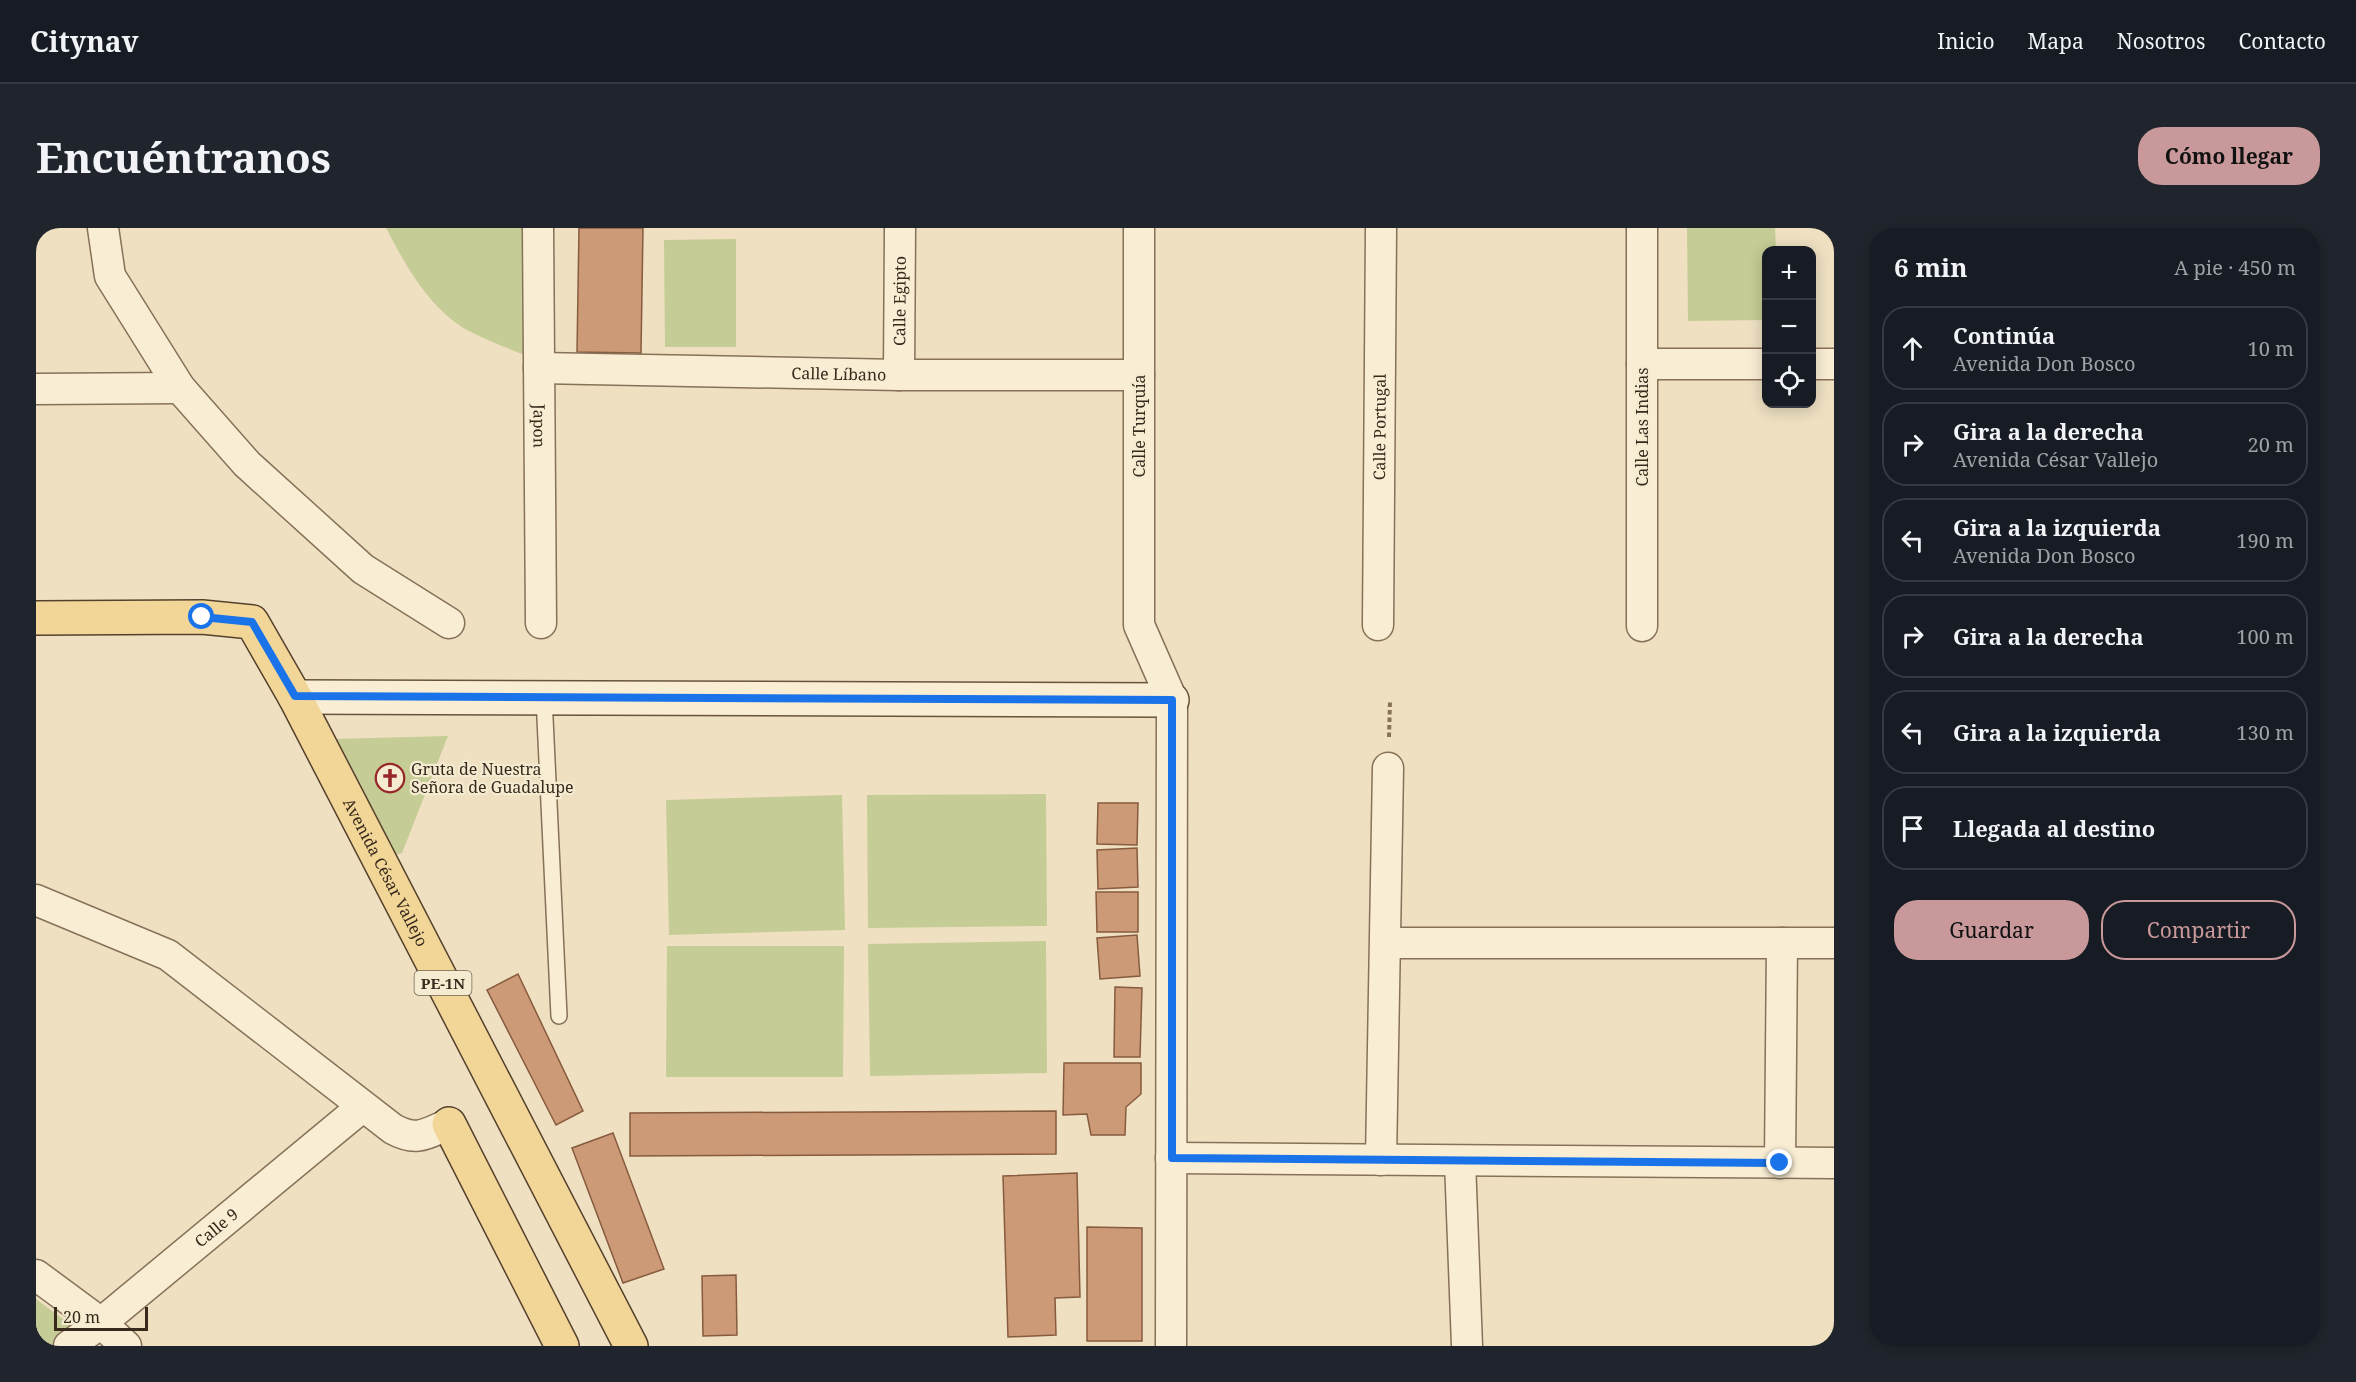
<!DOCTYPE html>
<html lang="es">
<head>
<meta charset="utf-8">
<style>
  body { margin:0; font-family:"Noto Serif",serif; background:#20242c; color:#f1f3f6 }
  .controls { position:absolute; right:18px; top:18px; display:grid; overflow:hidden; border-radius:12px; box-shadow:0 3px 15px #0003 }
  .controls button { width:54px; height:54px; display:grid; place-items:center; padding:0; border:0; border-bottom:2px solid #363941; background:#171b24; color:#f1f3f6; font:30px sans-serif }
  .scale { position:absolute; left:18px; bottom:15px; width:94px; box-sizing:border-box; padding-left:6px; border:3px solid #372a1d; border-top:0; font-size:16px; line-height:21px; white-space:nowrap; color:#372a1d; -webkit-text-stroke:4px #f5ebd1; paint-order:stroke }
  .stop { position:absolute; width:18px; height:18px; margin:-14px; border:4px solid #1a73e8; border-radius:50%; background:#fff }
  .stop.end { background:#1a73e8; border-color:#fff; box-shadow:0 2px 6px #0008 }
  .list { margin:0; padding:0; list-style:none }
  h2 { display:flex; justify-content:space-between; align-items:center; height:78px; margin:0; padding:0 24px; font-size:26px }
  h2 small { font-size:20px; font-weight:400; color:#9ea1a6 }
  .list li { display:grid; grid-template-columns:39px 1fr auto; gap:18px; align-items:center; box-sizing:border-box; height:84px; margin:0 12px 12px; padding:0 12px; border:2px solid #363941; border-radius:24px }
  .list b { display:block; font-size:22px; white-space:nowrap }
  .list p { margin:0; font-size:20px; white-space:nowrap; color:#9ea1a6 }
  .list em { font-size:20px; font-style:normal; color:#9ea1a6 }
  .actions { display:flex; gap:12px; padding:18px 24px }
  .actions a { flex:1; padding:14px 0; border:2px solid #c8989a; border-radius:24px; text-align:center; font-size:21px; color:#c8989a }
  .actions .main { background:#c8989a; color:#111 }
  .icon { flex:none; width:33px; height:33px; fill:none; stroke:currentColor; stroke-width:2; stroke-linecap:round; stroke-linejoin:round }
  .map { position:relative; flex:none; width:1798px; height:1118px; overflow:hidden; border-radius:24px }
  header { display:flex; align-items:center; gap:36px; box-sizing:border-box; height:84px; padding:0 30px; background:#171b24; border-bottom:2px solid #363941 }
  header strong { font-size:28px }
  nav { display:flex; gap:33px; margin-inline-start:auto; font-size:21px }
  .intro { display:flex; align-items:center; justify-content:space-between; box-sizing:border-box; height:144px; padding:0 36px }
  h1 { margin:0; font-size:42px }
  .button { padding:15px 27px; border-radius:24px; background:#c8989a; color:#111; font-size:21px; font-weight:700 }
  main { display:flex; gap:36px; padding:0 36px }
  aside { flex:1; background:#171b24; border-radius:24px; box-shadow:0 3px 15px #0003 }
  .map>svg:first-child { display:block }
</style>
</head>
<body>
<header>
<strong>Citynav</strong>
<nav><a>Inicio</a><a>Mapa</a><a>Nosotros</a><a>Contacto</a></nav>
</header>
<div class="intro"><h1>Encuéntranos</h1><a class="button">Cómo llegar</a></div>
<main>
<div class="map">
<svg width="1798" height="1118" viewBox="0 0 1798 1118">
  <rect width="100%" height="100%" fill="#eee0c1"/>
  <path fill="#c6cc95" d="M350 0H486L491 128C471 120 450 112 431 102 393 80 370 38 350 0Z
    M1651 0H1739L1740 22H1730V92L1652 93Z
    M700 11V119H629L628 12Z
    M412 508 366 625 352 628 297 511Z
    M1010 566 1011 698 832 700 831 567Z
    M806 567 809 702 633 707 630 572Z
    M1010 713 1011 845 834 848 832 716Z
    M631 718H808L807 849H630Z
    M0 1071 39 1100 15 1118H0Z"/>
  <path fill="#cc9a77" stroke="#875b3e" stroke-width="1.5" d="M543 0H607L605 125 541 124Z
    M1062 575H1102L1101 617 1061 616Z
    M1101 620 1102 659 1062 661 1061 622Z
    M1060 664H1102V704H1061Z
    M1101 707 1104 748 1064 751 1061 710Z
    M482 746 547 883 520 897 451 762Z
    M1079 759 1106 760 1104 829H1078Z
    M1028 835H1105V866L1090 879 1089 907H1055L1051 886 1027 887Z
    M1020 883V926L594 928V885Z
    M577 905 628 1041 587 1055 536 920Z
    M1041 945 1044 1069 1019 1070 1020 1107 972 1109 967 948Z
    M1051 999 1106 1000V1113H1051Z
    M700 1047 701 1107 667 1108 666 1048Z"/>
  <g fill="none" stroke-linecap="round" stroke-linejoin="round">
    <g stroke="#877159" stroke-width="18">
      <path id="lane" d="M508 469 523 788"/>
    </g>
    <g stroke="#877159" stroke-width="33">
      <g id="street">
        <path d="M67 0 74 48 144 160 211 236 327 341 413 395"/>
        <path id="s1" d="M502 0 505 395"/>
        <path d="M1103 0V397L1136 472 1135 1118"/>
        <path d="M1606 0V398"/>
        <path d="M1606 136H1730"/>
        <path d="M1776 136H1798"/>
        <path id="s2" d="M503 140 863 147H1103"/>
        <path id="s3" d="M863 147 864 0"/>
        <path d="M0 161 144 160"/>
        <path id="s4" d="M1342 397 1345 0"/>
        <path d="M0 672 132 727 357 901C381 914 390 906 413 896"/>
        <path d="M1350 715H1798"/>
        <path d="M1135 930 1798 935"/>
        <path d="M1345 932 1352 540"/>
        <path d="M1424 933 1431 1118"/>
        <path d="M1744 935 1746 715"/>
        <path d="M0 1047 65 1095 90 1118"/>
        <path id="s5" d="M33 1118 65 1095 326 879"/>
      </g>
    </g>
    <g stroke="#69533c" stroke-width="36">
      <path id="secondary" d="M259 469 1136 472"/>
    </g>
    <g stroke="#55402d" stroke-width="36">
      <g id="primary">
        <path id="s6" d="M0 390 166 389 216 394 259 469 595 1118"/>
        <path d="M413 896 526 1118"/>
      </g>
    </g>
    <path stroke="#877159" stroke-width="4" stroke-dasharray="4.5 3" stroke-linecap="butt" d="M1353 509 1354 473"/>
    <use href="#lane" stroke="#f9eed4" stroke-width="15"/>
    <use href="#street" stroke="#f9eed4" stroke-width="30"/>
    <use href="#secondary" stroke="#f9eed4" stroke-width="33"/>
    <use href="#primary" stroke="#f2d698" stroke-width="33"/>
  </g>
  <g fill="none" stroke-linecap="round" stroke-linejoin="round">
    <path stroke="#1a73e8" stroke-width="8" d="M166 389 216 394 259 468 1136 472V930L1744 935"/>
  </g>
  <defs>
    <g id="church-ring" transform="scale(1.5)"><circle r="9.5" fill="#f5ebd1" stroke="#972829" stroke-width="1.5"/><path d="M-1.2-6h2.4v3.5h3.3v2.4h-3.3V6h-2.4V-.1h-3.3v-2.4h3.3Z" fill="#972829"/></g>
  </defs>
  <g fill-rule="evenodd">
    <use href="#church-ring" x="354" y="550"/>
  </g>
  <g text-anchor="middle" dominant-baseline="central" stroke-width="4.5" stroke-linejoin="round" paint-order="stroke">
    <rect fill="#f5ebd1" stroke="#706453" stroke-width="1.5" x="378.5" y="743" width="57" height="24" rx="4.5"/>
    <g font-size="15" font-weight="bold" fill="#372a1d">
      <text x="407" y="755">PE-1N</text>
    </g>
    <g font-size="16" fill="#372a1d" stroke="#f5ebd1">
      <text stroke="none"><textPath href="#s3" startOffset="74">Calle Egipto</textPath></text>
      <text stroke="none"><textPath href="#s2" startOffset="300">Calle Líbano</textPath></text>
      <text stroke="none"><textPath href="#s1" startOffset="198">Japon</textPath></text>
      <text transform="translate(1103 198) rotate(-90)">Calle Turquía</text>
      <text stroke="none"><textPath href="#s4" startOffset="198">Calle Portugal</textPath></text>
      <text transform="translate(1606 199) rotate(-90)">Calle Las Indias</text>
      <text stroke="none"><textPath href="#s6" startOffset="500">Avenida César Vallejo</textPath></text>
      <text stroke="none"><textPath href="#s5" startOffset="189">Calle 9</textPath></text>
    </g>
    <g font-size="16" fill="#372a1d" stroke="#f5ebd1" text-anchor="start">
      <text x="375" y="541">Gruta de Nuestra<tspan x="375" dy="18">Señora de Guadalupe</tspan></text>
    </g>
  </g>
</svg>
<div class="controls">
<button>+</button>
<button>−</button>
<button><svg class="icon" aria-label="locate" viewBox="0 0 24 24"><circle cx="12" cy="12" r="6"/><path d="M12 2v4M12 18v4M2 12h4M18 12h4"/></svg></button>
</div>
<div class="scale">20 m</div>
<div class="stop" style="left:166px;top:389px"></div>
<div class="stop end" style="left:1744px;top:935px"></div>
</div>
<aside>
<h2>6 min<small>A pie · 450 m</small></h2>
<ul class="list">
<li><svg class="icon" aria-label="ahead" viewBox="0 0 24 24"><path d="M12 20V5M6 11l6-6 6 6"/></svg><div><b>Continúa</b><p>Avenida Don Bosco</p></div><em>10 m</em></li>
<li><svg class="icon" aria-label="right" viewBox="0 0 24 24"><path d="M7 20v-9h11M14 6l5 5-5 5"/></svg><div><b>Gira a la derecha</b><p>Avenida César Vallejo</p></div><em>20 m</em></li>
<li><svg class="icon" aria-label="left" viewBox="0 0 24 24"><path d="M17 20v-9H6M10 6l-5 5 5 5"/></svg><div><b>Gira a la izquierda</b><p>Avenida Don Bosco</p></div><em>190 m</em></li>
<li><svg class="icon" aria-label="right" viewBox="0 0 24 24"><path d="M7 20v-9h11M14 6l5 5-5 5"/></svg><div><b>Gira a la derecha</b></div><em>100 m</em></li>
<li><svg class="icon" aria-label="left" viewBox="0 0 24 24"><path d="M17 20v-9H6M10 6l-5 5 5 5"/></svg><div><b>Gira a la izquierda</b></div><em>130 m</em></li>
<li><svg class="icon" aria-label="arrive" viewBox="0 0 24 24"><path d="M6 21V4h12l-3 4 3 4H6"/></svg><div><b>Llegada al destino</b></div></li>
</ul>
<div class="actions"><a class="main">Guardar</a><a>Compartir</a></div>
</aside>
</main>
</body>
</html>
